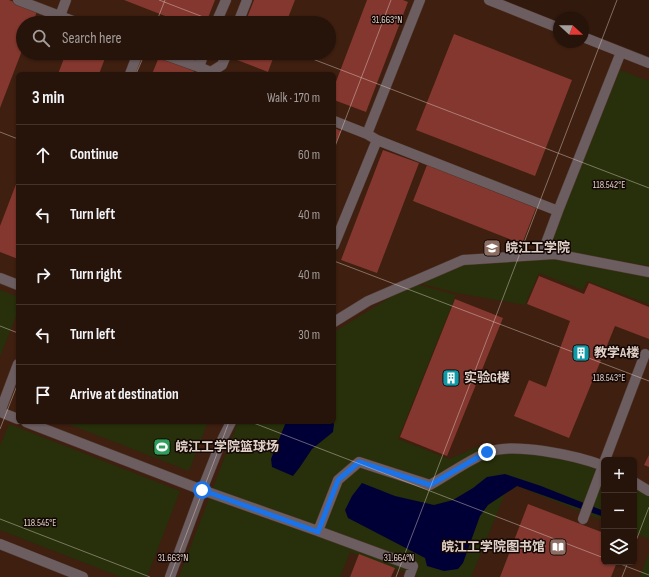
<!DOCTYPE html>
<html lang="en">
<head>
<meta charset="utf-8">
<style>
  body { margin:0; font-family:"Sofia Sans Condensed","Noto Sans SC",sans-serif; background:#2e1c13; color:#f1f3f6 }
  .controls { position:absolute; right:12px; bottom:12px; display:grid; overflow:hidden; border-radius:6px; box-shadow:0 1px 3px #0004 }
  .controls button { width:36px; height:36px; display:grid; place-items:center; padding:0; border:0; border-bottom:1px solid #42322b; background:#26130a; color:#f1f3f6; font:20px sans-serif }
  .compass { position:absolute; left:553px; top:12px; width:36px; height:36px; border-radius:50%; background:#26130a; box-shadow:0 1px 3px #0004; rotate:111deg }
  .stop { position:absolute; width:12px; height:12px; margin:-9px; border:3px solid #1a73e8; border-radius:50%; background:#fff }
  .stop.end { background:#1a73e8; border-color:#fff; box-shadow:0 1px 4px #0008 }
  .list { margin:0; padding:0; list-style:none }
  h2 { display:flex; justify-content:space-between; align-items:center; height:52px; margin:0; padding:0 16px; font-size:17px }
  h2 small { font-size:13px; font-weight:400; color:#a49e9c }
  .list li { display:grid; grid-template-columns:26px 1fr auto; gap:12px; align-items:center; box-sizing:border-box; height:60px; padding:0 16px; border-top:1px solid #42322b }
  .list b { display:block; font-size:15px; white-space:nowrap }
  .list em { font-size:13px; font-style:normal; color:#a49e9c }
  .icon { flex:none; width:22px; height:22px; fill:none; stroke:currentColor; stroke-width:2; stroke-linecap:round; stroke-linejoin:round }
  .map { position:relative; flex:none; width:649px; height:577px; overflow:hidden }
  .search { position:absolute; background:#26130a; box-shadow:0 1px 3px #0004; left:16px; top:16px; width:320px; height:44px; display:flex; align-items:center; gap:10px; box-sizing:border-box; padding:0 14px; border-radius:22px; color:#a49e9c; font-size:15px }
  .panel { position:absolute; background:#26130a; box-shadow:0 1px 3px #0004; left:16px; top:72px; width:320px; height:352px; border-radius:6px }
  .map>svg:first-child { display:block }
</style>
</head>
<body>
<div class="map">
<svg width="649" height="577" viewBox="0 0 649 577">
  <rect width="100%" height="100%" fill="#32190d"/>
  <path fill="#3e1f10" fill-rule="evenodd" d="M0 0H489L559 28V42H583L649 63V577H0ZM23 23H329V53H23ZM18 74H334V422H18ZM604 460H634V562H604Z"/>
  <path fill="#27300a" d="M620 70 649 81V266L556 250H547Z
    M556 257 649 276V304L587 281 583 290 539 273 525 305 457 293 419 283 465 264Z
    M416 284 456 295 398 439 449 459 477 447 512 443 552 448 604 463V521L517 486 505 494 471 577H419L350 552 340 577H179L238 422H334V332L394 295Z
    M0 290 18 297V311L0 357Z
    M63 422H208L189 471Z
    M9 424 180 491 147 577H121L0 530V446Z
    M634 478 649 486V539L634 533Z
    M649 552V577H640Z"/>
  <path fill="#000036" d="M286 422H333L334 424 333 432 312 449 300 467 293 476 272 467 271 459Z
    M505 474 541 486 604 511V517L517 486 488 505 480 516 463 563 458 569 444 571 427 566 425 558 348 518 345 510 352 496 362 483 395 496 434 505 453 500 473 488 487 477Z"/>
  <path fill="#84372e" d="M0 0H9L37 11 33 23H23V48L0 108Z
    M124 0H215L206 23H183Z
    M254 0H295L286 23H245Z
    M367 0H403L408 2 366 112 334 100V87Z
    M454 34 572 80 535 176 416 130Z
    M66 53H107L99 74H58Z
    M234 53H275L268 72 232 58Z
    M159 57 194 71 193 74H152Z
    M334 128 341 131 334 148Z
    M383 150 419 163 377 273 341 260Z
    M427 165 536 208 522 244 413 201Z
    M18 179V259L0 252V226Z
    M539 276 584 294 589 283 649 307V339L615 326 569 438 514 416 529 380 546 387 570 321 527 304Z
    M455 299 503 318 447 456 400 437Z
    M649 455V467L644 465Z
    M528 504 604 533V562H617L611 577H500Z
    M359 554 395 568 391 577H350Z"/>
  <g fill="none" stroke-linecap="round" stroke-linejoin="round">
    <g stroke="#4e362b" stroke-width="11">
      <path id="minor" d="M18 0 78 23
        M489 0 559 28
        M60 16 66 0
        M216 23 226 0
        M238 23 247 0
        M583 37 649 63
        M160 53 199 67
        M204 53 199 67 216 74
        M130 74 138 53
        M210 74 211 72 222 65 227 53
        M334 121 367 134 377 140 334 245
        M367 134 420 0
        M377 140 558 211 542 254
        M558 211 621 52
        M0 278 18 285
        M334 322 368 301 463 260 555 254 649 272
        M0 412 18 364
        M0 412 18 419
        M26 422 202 490 318 531
        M605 460 645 354
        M634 482 649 491
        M583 519 604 463
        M0 544 83 577
        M170 577 202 490 221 442 231 422
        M409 577 413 566 318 531 338 480 359 462 430 485C448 475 467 461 486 453 512 441 578 456 604 466"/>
    </g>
    <use href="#minor" stroke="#6c5d60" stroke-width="10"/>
  </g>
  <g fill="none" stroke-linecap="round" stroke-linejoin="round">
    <path stroke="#1a73e8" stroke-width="5" d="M202 490 318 532 338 480 359 462 430 485 487 452"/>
  </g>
  <path fill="none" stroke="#e1d0c8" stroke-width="1" stroke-opacity="0.45" d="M159 0 219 23M156 23 165 0M297 53 649 188M136 74 145 53M0 132 18 139M334 149 391 0M334 261 649 381M0 326 18 333M251 422 604 558M0 429 18 383M0 519 150 577M634 546 649 507M615 562 649 575M170 577 229 422M396 577 617 0M622 577 628 562"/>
  <defs>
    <g id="university-square" transform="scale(0.9)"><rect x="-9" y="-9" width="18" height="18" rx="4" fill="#8d6e63" stroke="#120704"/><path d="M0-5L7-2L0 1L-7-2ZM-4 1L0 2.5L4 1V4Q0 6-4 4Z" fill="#fff"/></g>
    <g id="building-square" transform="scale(0.9)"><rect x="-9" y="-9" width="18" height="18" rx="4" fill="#0f9aa8" stroke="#120704"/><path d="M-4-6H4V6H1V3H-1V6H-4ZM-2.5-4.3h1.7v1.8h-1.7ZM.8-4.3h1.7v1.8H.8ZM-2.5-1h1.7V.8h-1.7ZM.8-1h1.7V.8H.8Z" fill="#fff"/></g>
    <g id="stadium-square" transform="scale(0.9)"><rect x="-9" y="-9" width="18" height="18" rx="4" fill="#2e9e5b" stroke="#120704"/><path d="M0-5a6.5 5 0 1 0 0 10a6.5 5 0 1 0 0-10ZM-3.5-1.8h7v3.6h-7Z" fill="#fff"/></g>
    <g id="library-square" transform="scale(0.9)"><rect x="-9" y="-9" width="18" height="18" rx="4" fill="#8d6e63" stroke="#120704"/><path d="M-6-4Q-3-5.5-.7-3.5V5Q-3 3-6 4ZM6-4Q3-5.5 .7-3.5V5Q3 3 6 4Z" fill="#fff"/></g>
  </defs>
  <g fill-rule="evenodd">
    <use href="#university-square" x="492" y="248"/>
    <use href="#building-square" x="581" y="353"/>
    <use href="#building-square" x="451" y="378"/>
    <use href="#stadium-square" x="162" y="447"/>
    <use href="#library-square" x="558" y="547"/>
  </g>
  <g text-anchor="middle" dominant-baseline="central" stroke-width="3" stroke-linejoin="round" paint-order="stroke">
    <g font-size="13" font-weight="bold" fill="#e1d0c8" stroke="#120704" text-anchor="start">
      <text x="505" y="248">皖江工学院</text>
      <text x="594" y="353">教学A楼</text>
      <text x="464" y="378">实验G楼</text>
      <text x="175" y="447">皖江工学院篮球场</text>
      <text x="545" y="547" text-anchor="end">皖江工学院图书馆</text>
    </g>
  </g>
  <g font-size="10" text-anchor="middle" fill="#e1d0c8" stroke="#120704" stroke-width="3" stroke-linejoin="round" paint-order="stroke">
    <text x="387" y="23">31.663°N</text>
    <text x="609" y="188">118.542°E</text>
    <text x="609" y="381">118.543°E</text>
    <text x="40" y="526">118.545°E</text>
    <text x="173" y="561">31.663°N</text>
    <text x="399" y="561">31.664°N</text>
  </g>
</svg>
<div class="controls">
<button>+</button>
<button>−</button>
<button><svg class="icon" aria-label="layers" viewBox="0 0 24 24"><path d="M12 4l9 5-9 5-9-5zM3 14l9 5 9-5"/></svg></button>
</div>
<svg class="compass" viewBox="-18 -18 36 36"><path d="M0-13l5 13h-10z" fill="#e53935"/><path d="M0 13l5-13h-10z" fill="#a49e9c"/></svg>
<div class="stop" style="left:202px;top:490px"></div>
<div class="stop end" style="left:487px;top:452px"></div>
<div class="search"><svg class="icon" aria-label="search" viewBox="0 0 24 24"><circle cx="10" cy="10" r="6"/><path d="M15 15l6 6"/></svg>Search here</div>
<section class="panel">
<h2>3 min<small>Walk · 170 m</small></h2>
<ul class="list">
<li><svg class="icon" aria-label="ahead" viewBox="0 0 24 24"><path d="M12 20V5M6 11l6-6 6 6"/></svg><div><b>Continue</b></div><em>60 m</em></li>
<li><svg class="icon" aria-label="left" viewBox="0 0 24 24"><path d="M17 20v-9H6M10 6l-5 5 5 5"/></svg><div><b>Turn left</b></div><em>40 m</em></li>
<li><svg class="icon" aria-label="right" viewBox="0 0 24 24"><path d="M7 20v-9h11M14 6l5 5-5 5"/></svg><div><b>Turn right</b></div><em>40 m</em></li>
<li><svg class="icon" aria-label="left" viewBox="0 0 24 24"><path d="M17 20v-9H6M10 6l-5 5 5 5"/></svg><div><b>Turn left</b></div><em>30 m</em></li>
<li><svg class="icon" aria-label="arrive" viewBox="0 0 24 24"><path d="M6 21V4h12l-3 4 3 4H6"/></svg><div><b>Arrive at destination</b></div></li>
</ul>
</section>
</div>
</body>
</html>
